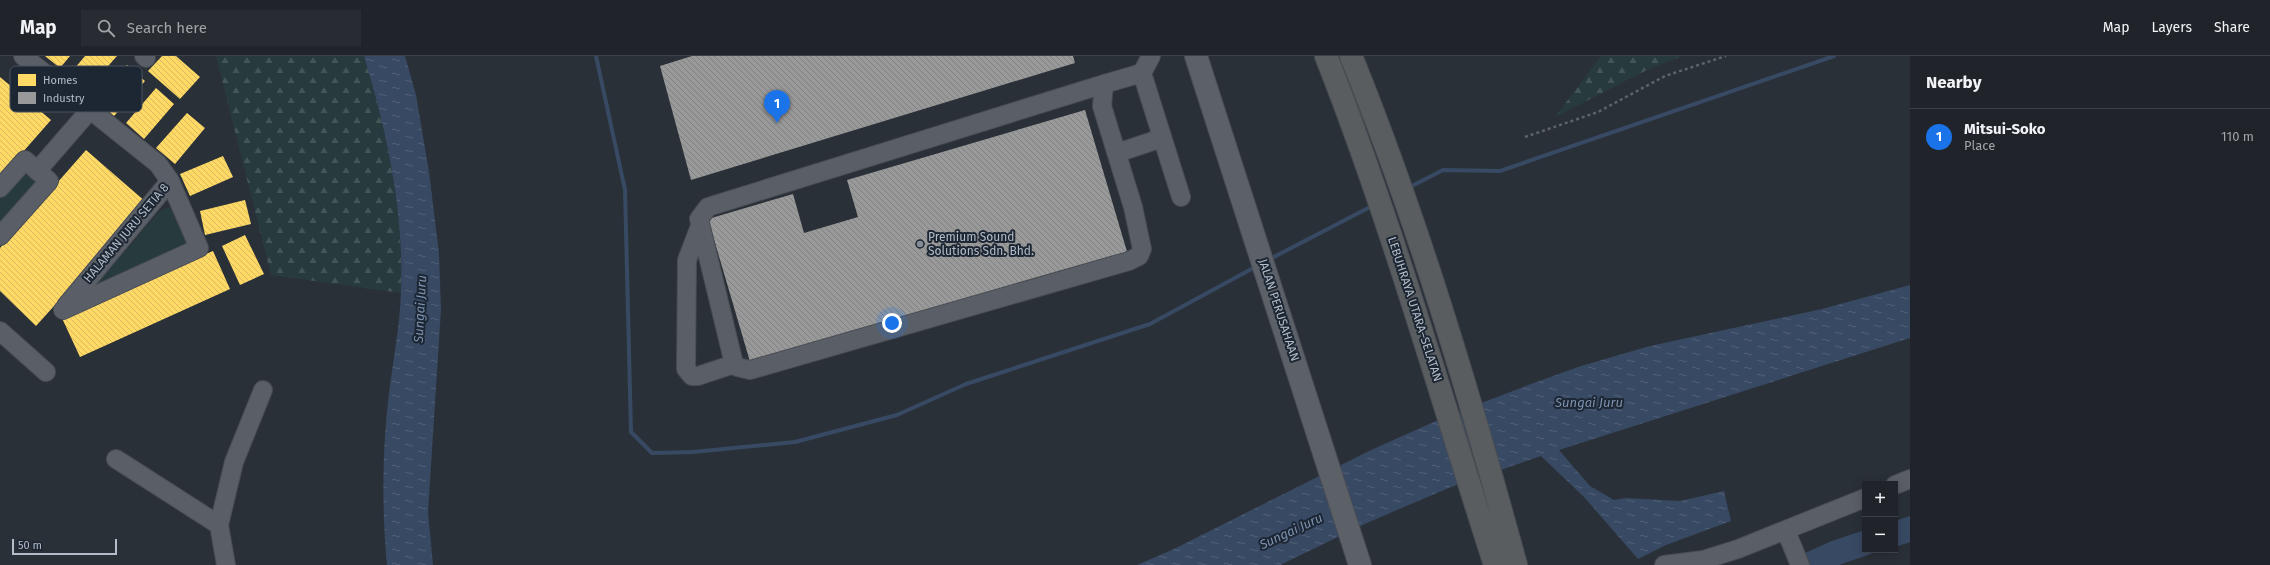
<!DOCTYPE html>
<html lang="en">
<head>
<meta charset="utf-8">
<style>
  body { margin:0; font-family:"Fira Sans",sans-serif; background:#282c32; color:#f1f3f6 }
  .controls { position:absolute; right:12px; bottom:12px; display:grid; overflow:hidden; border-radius:0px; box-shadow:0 2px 10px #0003 }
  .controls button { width:36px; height:36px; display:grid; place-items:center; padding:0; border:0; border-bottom:1px solid #3d4147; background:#20242a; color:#f1f3f6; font:20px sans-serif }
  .scale { position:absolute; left:12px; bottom:10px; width:105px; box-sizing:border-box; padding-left:4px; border:2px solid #b4bcc9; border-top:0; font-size:11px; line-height:14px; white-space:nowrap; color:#b4bcc9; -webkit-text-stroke:3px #1d2633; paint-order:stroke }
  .you { position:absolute; left:892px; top:267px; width:14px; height:14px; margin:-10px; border:3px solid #fff; border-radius:50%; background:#1a73e8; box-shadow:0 0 0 6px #1a73e833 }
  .badge { display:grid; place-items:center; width:26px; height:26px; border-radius:50%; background:#1a73e8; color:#fff; font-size:13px; font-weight:700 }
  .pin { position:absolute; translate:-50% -33px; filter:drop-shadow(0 1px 2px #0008) }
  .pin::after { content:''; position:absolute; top:21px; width:14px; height:12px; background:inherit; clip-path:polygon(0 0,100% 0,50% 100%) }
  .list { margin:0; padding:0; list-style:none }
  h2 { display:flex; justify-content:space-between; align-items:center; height:52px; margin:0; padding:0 16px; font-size:17px }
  h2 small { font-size:13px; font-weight:400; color:#a2a4a8 }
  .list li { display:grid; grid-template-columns:26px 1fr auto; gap:12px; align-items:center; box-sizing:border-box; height:56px; padding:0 16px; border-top:1px solid #3d4147 }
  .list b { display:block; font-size:15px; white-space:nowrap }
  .list p { margin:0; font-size:13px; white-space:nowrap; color:#a2a4a8 }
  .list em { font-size:13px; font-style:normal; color:#a2a4a8 }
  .icon { flex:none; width:22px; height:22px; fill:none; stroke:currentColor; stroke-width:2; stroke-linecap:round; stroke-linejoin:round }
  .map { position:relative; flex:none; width:1910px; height:509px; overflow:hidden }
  header { display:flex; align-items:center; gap:24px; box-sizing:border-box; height:56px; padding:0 20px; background:#20242a; border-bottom:1px solid #3d4147 }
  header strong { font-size:19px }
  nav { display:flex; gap:22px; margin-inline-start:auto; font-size:14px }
  .search { width:280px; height:36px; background:#282c32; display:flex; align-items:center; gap:10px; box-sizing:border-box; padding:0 14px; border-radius:0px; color:#a2a4a8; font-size:15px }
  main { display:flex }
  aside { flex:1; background:#20242a }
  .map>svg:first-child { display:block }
</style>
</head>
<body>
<header>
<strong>Map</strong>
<div class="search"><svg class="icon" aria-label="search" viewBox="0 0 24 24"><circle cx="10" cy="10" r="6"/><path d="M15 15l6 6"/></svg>Search here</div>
<nav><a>Map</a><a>Layers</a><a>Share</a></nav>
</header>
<main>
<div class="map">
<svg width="1910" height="509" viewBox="0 0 1910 509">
  <defs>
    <pattern id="forest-firs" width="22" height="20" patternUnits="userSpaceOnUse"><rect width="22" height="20" fill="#273a3e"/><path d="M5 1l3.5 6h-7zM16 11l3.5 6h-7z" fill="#445559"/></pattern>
    <pattern id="water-ripples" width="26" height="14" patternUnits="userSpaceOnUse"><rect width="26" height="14" fill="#384963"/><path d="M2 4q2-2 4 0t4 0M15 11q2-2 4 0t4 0" fill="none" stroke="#526178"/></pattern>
    <pattern id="homes-back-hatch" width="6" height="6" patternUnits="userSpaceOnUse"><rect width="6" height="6" fill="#ffd966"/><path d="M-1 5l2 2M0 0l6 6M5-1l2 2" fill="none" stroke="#d7b95e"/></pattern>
    <pattern id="industry-back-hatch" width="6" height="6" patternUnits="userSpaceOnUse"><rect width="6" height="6" fill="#999"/><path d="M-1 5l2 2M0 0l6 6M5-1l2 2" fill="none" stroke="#808182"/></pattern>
  </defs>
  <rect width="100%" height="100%" fill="#2a3038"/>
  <path fill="#273a3e" d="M24 116 39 127 0 169V143Z
    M170 151 188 189 93 232 161 154Z"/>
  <path fill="url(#forest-firs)" d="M216 0H364C388 77 403 156 401 237L271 219Z
    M1601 0H1683L1649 13 1555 61Z"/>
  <path fill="url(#water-ripples)" d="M364 0H405L416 39 429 116 439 198 441 253 428 456 433 509H387C382 456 382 400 388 346 392 309 400 272 401 235 404 155 387 76 364 0Z
    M1910 229V282L1559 394 1590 430 1614 444 1625 442 1680 445 1724 435 1731 465 1666 489 1638 503 1584 441 1541 400 1451 431 1369 466 1280 509H1137L1174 493 1369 395 1447 360 1531 328 1581 310 1650 290 1822 253Z"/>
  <path fill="url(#homes-back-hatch)" d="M45 0H70L60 12Z
    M85 0H117L87 34 69 19Z
    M162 0H176L200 21 180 43 148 15Z
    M127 9 145 25 114 60 96 45Z
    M0 21 51 64 0 122Z
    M156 32 174 48 144 83 126 67Z
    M187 57 205 72 175 108 156 92Z
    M86 94 147 147 36 270 0 235V192Z
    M223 100 233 121 190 140 180 118Z
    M245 144 251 168 205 179 200 155Z
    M245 179 264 218 240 229 222 190Z
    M213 195 230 233 80 301 61 260Z"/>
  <path fill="url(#industry-back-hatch)" d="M692 0H1073L1075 7 691 124 660 10Z
    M1085 54 1128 199 751 309 708 163 793 138 804 177 858 161 847 124Z"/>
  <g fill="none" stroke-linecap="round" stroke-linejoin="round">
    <path stroke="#384963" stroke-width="4" d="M596 0 625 134 631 376 652 397 693 396 795 386 897 359 966 328 1150 268 1257 210
      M1408 132 1443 114 1500 115 1834 0
      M1268 204 1374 149"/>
    <path stroke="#384963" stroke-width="25" d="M1895 478 1910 473
      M1809 509 1838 496 1865 487"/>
    <g stroke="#484c53" stroke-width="20">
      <path id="minor" d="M23 0 158 108 170 125 199 192 63 254
        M144 0 146 2
        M1142 17 1181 141
        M1104 28 708 151 699 163 734 308 737 311 750 314 1129 205 1139 200 1142 193 1133 151 1102 50 1104 28 1142 17 1151 0
        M1117 97 1162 82
        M37 115 89 55
        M0 132 25 104 49 125 0 180
        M700 170 687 204 686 313 692 320H698L734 308
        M66 250 170 125
        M0 275 46 316
        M116 403 219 469 226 509
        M1895 429 1910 423
        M219 469 234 406 263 334
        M1786 475 1800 509
        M1664 509 1703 504 1738 493 1865 442"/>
    </g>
    <g stroke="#484c55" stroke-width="24">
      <path id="major" d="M1196 0 1360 509"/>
    </g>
    <g stroke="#474c53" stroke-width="24">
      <path id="highway" d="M1326 0C1392 167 1440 339 1495 509
        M1351 0C1418 165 1469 337 1516 509"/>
    </g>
    <path stroke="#5d636a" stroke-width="2.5" stroke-dasharray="3 3" stroke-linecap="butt" d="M1525 81 1598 56 1665 20 1726 0"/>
    <use href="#minor" stroke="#5a5e66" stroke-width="18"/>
    <use href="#major" stroke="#5c6168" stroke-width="22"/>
    <use href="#highway" stroke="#5a5d60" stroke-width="22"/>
  </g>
  <circle fill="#848b96" stroke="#1d2633" stroke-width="1.5" cx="920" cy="188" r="4"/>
  <g text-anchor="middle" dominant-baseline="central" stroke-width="4" stroke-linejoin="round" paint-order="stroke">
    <g font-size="12" fill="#b4bcc9" stroke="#1d2633">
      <text transform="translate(126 177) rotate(-50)">HALAMAN JURU SETIA 8</text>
      <text transform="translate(1415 253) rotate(72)">LEBUHRAYA UTARA–SELATAN</text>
      <text transform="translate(1279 254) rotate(72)">JALAN PERUSAHAAN</text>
    </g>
    <g font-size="12" fill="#b4bcc9" stroke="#1d2633" text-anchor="start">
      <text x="928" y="181">Premium Sound<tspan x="928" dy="14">Solutions Sdn. Bhd.</tspan></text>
    </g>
    <g font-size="13" font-style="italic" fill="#7c92b1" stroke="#1d2633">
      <text transform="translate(420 253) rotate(-87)">Sungai Juru</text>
      <text x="1589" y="346">Sungai Juru</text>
      <text transform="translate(1291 475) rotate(-25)">Sungai Juru</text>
    </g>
  </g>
  <rect x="10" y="10" width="132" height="46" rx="6" fill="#1d2633" stroke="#4a5360" stroke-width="1"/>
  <rect x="18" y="18" width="18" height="12" fill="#ffd966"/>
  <rect x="18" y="36" width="18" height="12" fill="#999"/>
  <g font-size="11" fill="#b4bcc9">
    <text x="43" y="28">Homes</text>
    <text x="43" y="46">Industry</text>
  </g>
</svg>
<div class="controls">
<button>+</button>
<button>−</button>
</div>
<div class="scale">50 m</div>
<div class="you"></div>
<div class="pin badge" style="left:777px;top:67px">1</div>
</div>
<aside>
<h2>Nearby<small></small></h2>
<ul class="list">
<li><span class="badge">1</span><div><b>Mitsui-Soko</b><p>Place</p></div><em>110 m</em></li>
</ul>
</aside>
</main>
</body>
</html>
